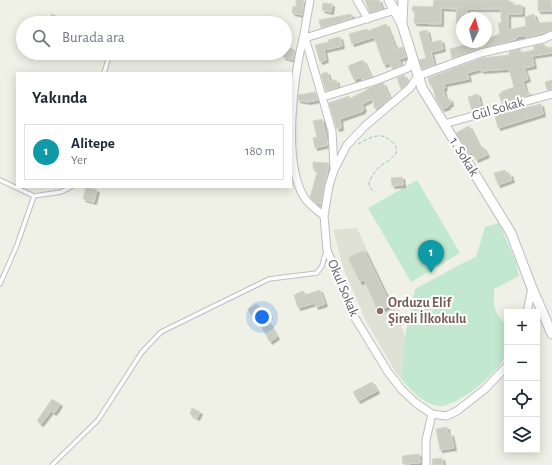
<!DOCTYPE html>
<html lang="tr">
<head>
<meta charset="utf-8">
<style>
  body { margin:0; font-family:"Alegreya Sans",sans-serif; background:#f6f6f7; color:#1f2937 }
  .controls { position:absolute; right:12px; bottom:12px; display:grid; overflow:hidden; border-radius:0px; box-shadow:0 2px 10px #0003 }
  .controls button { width:36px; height:36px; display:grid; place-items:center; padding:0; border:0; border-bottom:1px solid #e0e1e3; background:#fff; color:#1f2937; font:20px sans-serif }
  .compass { position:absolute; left:456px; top:12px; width:36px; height:36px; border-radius:50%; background:#fff; box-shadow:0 2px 10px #0003; rotate:6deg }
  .you { position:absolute; left:262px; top:317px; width:14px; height:14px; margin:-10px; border:3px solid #fff; border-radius:50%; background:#1a73e8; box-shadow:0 0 0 6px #1a73e833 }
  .badge { display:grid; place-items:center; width:26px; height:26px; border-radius:50%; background:#7d5032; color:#fff; font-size:13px; font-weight:700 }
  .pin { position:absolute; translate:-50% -33px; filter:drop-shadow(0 1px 2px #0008) }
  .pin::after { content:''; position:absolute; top:21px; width:14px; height:12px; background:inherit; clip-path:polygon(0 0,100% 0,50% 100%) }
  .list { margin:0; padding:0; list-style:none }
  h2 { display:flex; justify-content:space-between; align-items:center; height:52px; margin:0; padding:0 16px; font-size:17px }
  h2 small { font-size:13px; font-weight:400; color:#747a83 }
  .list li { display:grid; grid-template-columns:26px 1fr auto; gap:12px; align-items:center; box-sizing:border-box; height:56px; margin:0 8px 8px; padding:0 8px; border:1px solid #e0e1e3; border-radius:0px }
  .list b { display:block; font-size:15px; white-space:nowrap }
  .list p { margin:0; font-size:13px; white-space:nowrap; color:#747a83 }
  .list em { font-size:13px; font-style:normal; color:#747a83 }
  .icon { flex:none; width:22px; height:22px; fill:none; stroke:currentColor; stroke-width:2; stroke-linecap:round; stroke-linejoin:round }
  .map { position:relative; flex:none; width:552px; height:465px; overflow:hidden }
  .search { position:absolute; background:#fff; box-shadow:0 2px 10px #0003; left:16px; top:16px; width:276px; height:44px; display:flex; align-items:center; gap:10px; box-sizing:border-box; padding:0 14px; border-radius:22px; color:#747a83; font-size:15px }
  .panel { position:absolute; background:#fff; box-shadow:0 2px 10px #0003; left:16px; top:72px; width:276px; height:116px; border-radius:0px }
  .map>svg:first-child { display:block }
</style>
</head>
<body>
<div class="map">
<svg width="552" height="465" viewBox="0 0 552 465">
  <defs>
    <filter id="shadow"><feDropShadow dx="2.5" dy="2.5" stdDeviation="0" flood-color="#0004"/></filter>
  </defs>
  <rect width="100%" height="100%" fill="#eff1e6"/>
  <path fill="#dfe1d4" d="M357 228 392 303 395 301 405 324 401 326 405 336 401 379 395 371 365 319 344 270 333 230Z"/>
  <path fill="#c2e9d0" d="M417 180 460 253 411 282 368 208Z
    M499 223 516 262 519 276 494 289C494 296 493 305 496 311 498 317 505 322 507 329 508 334 508 345 507 351 504 370 457 408 438 406 423 404 411 390 401 379L405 336 415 289 463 263 476 257 485 227Z"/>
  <path fill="#cbccc2" stroke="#d5d6c4" filter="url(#shadow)" d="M296 0H304L302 15 292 13 293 6 296 7Z
    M365 0H379L382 9 370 13Z
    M434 0H509V2H513V5H522V14H508V30L526 26 525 17 534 14 537 23 552 22V30L526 38V35L516 37V39L507 42 479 48 452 58 450 49 475 42H486V39L500 34 498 23H501V9H467V13H462V23H456L457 9 441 8V24L414 23 415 11H412L413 6 433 7Z
    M538 0H551L552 11H538Z
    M323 3 332 4 331 12 322 10Z
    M52 14 61 19 59 23H47Z
    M351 14 352 18 321 28 319 20Z
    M386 24 396 49 403 47 406 57 399 59 401 65 393 69 389 63 384 65 374 37 352 44 349 34 367 29V31Z
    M427 30 430 43 441 40 443 49 431 52 434 65 422 69 419 60 426 58 419 32Z
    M340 37 342 46 324 50 326 60 320 62 315 45 329 42 328 40Z
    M544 44 545 48 552 47V53L532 56 534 66 524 68 528 79 523 81 526 93 529 92V95L502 103 499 94H501V92L514 87 509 69 481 71V69L467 73 469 79 444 84 445 88 443 89 446 100 450 99 451 104 448 105V107L442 109 436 99 432 85H430L428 78 482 58 509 55V52L520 49 521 53 534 50V46Z
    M286 47 295 50 293 60 283 57Z
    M363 60 371 77 362 80 361 77 354 80 348 66Z
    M327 72 330 81 336 80 338 87 326 91 321 74Z
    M404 75 408 83 401 89 397 78Z
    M552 80V89L547 90 545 82Z
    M383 83 390 99 375 109 372 99 362 104 364 109 362 110 363 111 340 119 341 128 337 129 329 103 349 96V99L367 90V89Z
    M315 92 318 100 308 102 298 100 299 95Z
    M478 94 481 108 472 111 468 97Z
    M541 104 543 114 498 128 495 115Z
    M322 119 328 145 315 148 313 138 317 137 313 121Z
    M469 126 480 148 483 147 487 155 476 160 472 152 469 154 456 133Z
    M313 162 329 163 321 204 316 203 310 197 318 169H313Z
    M505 170 507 175 510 174 512 180 498 185 494 173Z
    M402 177 403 185 392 186 391 178Z
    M86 187 97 190 94 202 83 199Z
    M364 250 391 305 378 311 364 280 360 282 348 258Z
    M320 290 325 304 316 307 315 303 298 308 294 295 303 291 305 295Z
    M257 304 262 314 267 311 270 316 266 318 277 337 270 342 258 321 255 322 248 309Z
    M372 382 377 391 358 401 353 392Z
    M52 399 60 404 57 409 54 413 51 411 41 424 37 421Z
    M192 408 200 412 197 418 190 414Z
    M447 427 448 434H451L454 448 440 450 436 429Z
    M419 454 420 463 403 464 402 456Z
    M442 458 443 465H433L432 459Z"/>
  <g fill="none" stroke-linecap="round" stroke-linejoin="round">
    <g stroke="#bebec5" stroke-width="5.5">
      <path id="service" d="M104 73 109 56
        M0 180 34 196 61 192 71 187
        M0 284 17 245 34 196
        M52 465 98 420 142 352 161 332 269 279 317 273 322 266 326 251"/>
    </g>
    <g stroke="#bebec5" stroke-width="9">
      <path id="minor" d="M310 0 304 34 332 131 334 167
        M357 0 368 19
        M304 34C294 74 282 161 304 197 309 205 317 210 324 216
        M305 38 395 10
        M323 97 375 81 408 68 412 59
        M444 124 552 94
        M527 312 532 288
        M507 366 485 389 457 411 446 416 432 414 416 403 402 390 388 372 355 318 327 250 324 216 329 186 334 170 347 145 365 126 410 88 418 76 481 53 543 39 552 35
        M426 465V440L432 414"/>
    </g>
    <g stroke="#bebec5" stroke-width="11">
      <path id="tertiary" d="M389 0 402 24 422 88 511 233 532 288 552 334
        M402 23 403 0"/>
    </g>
    <path stroke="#9bcab9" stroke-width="1" stroke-dasharray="4 2" stroke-linecap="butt" d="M358 144C366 140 377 132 387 138 408 152 390 159 379 167 375 171 371 177 369 183L370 188 375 192"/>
    <use href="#service" stroke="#fff" stroke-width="3.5"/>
    <use href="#minor" stroke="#fff" stroke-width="7"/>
    <use href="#tertiary" stroke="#fff" stroke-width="9"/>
  </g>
  <circle fill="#8d6e63" stroke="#fff" stroke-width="1.5" cx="380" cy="311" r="4"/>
  <g text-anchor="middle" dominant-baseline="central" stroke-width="4" stroke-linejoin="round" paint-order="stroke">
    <g font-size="14" fill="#5e5f67" stroke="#fff">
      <text transform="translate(498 109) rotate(-16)">Gül Sokak</text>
      <text transform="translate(464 157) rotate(58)">1. Sokak</text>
      <text transform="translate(343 288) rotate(67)">Okul Sokak</text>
    </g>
    <g font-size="14" font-weight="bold" fill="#785e54" stroke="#fff" text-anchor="start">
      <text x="388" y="303">Orduzu Elif<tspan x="388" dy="16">Şireli İlkokulu</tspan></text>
    </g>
  </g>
</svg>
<div class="controls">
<button>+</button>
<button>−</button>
<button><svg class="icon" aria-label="locate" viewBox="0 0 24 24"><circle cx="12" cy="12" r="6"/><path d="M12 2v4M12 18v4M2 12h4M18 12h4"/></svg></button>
<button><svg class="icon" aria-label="layers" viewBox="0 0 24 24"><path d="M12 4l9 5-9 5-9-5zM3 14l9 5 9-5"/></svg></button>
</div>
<svg class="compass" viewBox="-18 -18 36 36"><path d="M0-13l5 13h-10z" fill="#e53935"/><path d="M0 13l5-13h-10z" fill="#747a83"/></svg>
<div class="you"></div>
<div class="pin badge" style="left:431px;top:273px;background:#0f9aa8">1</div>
<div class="search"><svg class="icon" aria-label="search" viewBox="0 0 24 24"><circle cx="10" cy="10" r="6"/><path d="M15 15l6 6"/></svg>Burada ara</div>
<section class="panel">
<h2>Yakında<small></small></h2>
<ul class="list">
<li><span class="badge" style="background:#0f9aa8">1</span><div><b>Alitepe</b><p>Yer</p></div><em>180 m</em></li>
</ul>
</section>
</div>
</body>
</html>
